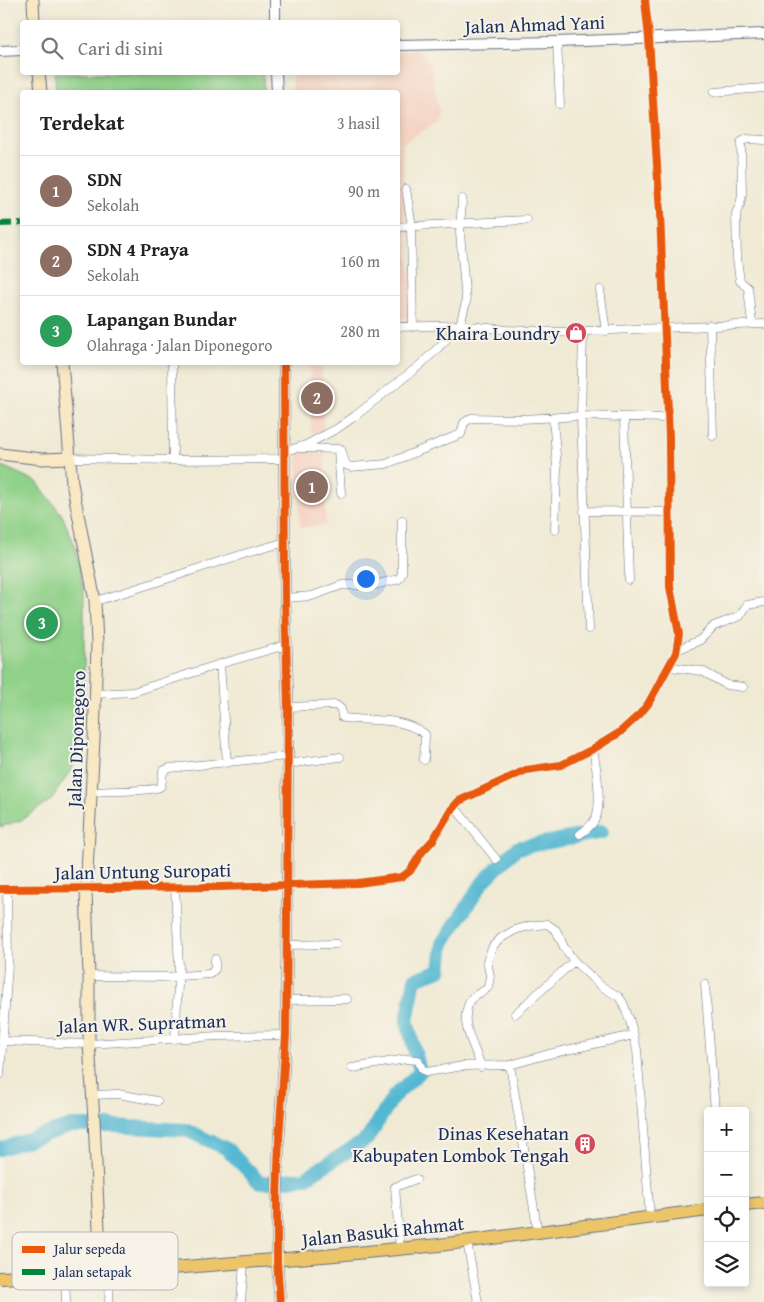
<!DOCTYPE html>
<html lang="id">
<head>
<meta charset="utf-8">
<style>
  body { margin:0; font-family:"Gentium Book Plus",serif; background:#f2f2f2; color:#222 }
  .controls { position:absolute; right:15px; bottom:15px; display:grid; overflow:hidden; border-radius:5px; box-shadow:0 2px 8px #0003 }
  .controls button { width:45px; height:45px; display:grid; place-items:center; padding:0; border:0; border-bottom:1px solid #e0e0e0; background:#fff; color:#222; font:25px sans-serif }
  .you { position:absolute; left:365px; top:578px; width:18px; height:18px; margin:-12px; border:4px solid #fff; border-radius:50%; background:#1a73e8; box-shadow:0 0 0 8px #1a73e833 }
  .badge { display:grid; place-items:center; width:32px; height:32px; border-radius:50%; background:#d1495b; color:#fff; font-size:16px; font-weight:700 }
  .pin { position:absolute; translate:-50% -50%; border:2px solid #fff; box-shadow:0 1px 5px #0006 }
  .list { margin:0; padding:0; list-style:none }
  h2 { display:flex; justify-content:space-between; align-items:center; height:65px; margin:0; padding:0 20px; font-size:21px }
  h2 small { font-size:16px; font-weight:400; color:#767676 }
  .list li { display:grid; grid-template-columns:32px 1fr auto; gap:15px; align-items:center; box-sizing:border-box; height:70px; padding:0 20px; border-top:1px solid #e0e0e0 }
  .list b { display:block; font-size:19px; white-space:nowrap }
  .list p { margin:0; font-size:16px; white-space:nowrap; color:#767676 }
  .list em { font-size:16px; font-style:normal; color:#767676 }
  .icon { flex:none; width:28px; height:28px; fill:none; stroke:currentColor; stroke-width:2; stroke-linecap:round; stroke-linejoin:round }
  .map { position:relative; flex:none; width:764px; height:1302px; overflow:hidden }
  .search { position:absolute; background:#fff; box-shadow:0 2px 8px #0003; left:20px; top:20px; width:380px; height:55px; display:flex; align-items:center; gap:12px; box-sizing:border-box; padding:0 18px; border-radius:5px; color:#767676; font-size:19px }
  .panel { position:absolute; background:#fff; box-shadow:0 2px 8px #0003; left:20px; top:90px; width:380px; height:275px; border-radius:5px }
  .map>svg:first-child { display:block }
</style>
</head>
<body>
<div class="map">
<svg width="764" height="1302" viewBox="0 0 764 1302">
  <rect width="100%" height="100%" fill="#f7f3e8"/>
  <filter id="ink" filterUnits="userSpaceOnUse"><feTurbulence type="fractalNoise" baseFrequency=".02" numOctaves="2"/><feDisplacementMap in="SourceGraphic" scale="10" xChannelSelector="R" yChannelSelector="G"/><feConvolveMatrix kernelMatrix="1 2 1 2 8 2 1 2 1" color-interpolation-filters="sRGB"/></filter>
  <filter id="wash" filterUnits="userSpaceOnUse"><feTurbulence type="fractalNoise" baseFrequency=".0096" numOctaves="4" result="noise"/><feDisplacementMap in="SourceGraphic" scale="20" xChannelSelector="R" yChannelSelector="G"/><feGaussianBlur stdDeviation="1.12" result="paint"/><feColorMatrix in="noise" values="0 0 0 0 0 0 0 0 0 0 0 0 0 0 0 0 0 1.4 0 .05"/><feComposite in="paint" operator="in"/></filter>
  <g filter="url(#wash)">
    <rect width="100%" height="100%" fill="#f0ead4"/>
    <path fill="#f5d3c2" d="M419 50 431 66 439 111 437 122 402 144 405 221H398V92H292V73L398 72V51Z
      M398 226H405L415 318 398 319Z
      M310 363H322L324 433H311Z
      M324 446 326 526 300 527 297 447Z"/>
    <path fill="#90d189" stroke="#568074" d="M55 73H263L264 92H56Z
      M0 465 37 482 62 515 75 546 84 593V717L73 767 51 800 21 820 0 827Z"/>
    <g fill="none" stroke-linecap="round" stroke-linejoin="round">
      <path stroke="#54b8d2" stroke-width="14" d="M0 1149 71 1126H114L186 1130 227 1149 260 1183 305 1178 367 1139 394 1096 420 1072 407 1021 415 979 440 970 443 943 483 882 517 848 602 832"/>
    </g>
  </g>
  <g filter="url(#ink)">
    <g fill="none" stroke-linecap="round" stroke-linejoin="round">
      <g stroke="#667087" stroke-width="9">
        <path id="minor" d="M557 42 560 104
          M714 92 764 88
          M406 189 412 227
          M398 227 527 220
          M411 227 413 327
          M600 290 606 331
          M752 324 748 288 740 281 737 259 736 213 740 205 742 195 741 142 747 139 764 140
          M710 325 713 436
          M398 327 460 325 507 330 560 332 764 324
          M583 331 581 416 589 629
          M172 362 173 460
          M553 417 557 468 555 530
          M624 417 629 580
          M299 448 341 449 346 465 351 467 386 464 461 434 464 423 471 418 521 419 581 416 668 418
          M338 449 341 493
          M285 451 306 445 338 428 355 416 420 365 438 348 460 325 466 302 460 233 462 199
          M69 458 173 460 284 459
          M584 511 670 512
          M285 598 312 596 342 585H374L399 579 402 573V520
          M95 601C159 583 221 559 286 542
          M677 650 700 640 714 626 740 616 747 605 764 602
          M670 667 702 671 727 685 743 687
          M95 694 133 692 220 664
          M288 707 336 705 341 709 342 717 344 718C374 722 399 716 425 734L424 760
          M227 763 220 664 286 645
          M287 764 340 757
          M91 792C102 791 155 791 160 787 163 784 162 775 163 771L170 768 287 756
          M454 806 496 859
          M580 834C586 830 593 825 596 817 602 803 596 765 593 749
          M175 887 179 967 175 1039
          M0 889 220 887 358 883 402 877 410 871 422 852 433 840 451 810 459 801 526 770 561 765 593 749 619 733 640 714 648 704 676 653 679 634 670 587 669 437 660 213 649 38 645 0
          M287 945 336 944
          M89 976 163 977 210 974 215 969V959
          M705 984 715 1111
          M286 1000 347 999
          M515 1014 574 961
          M0 1041 89 1044 218 1036 286 1035
          M510 1065 538 1233
          M481 1067C475 1045 456 1021 472 998 476 993 484 993 488 987L490 976 487 961 493 946 501 938 515 930 529 926 547 924 556 930 564 947 574 961 601 986 619 997 623 1003 630 1021 637 1050 650 1219
          M352 1068 406 1059 418 1060 422 1069 427 1072 463 1066 510 1065 549 1054 634 1035
          M0 1075 8 965 7 889
          M92 1095 118 1094 157 1101
          M467 1242 478 1302
          M400 1249 395 1187 416 1179
          M65 1275 66 1302
          M109 1302 110 1273
          M241 1302 244 1263"/>
      </g>
      <g stroke="#667087" stroke-width="12">
        <path id="tertiary" d="M275 0V22
          M398 45 557 42 764 34
          M0 51 22 50
          M276 72 277 92
          M280 1302 277 1261V1200L279 1139 286 1035 287 918 288 707 285 598 284 362"/>
      </g>
      <g stroke="#667087" stroke-width="13">
        <path id="secondary" d="M33 0 34 22
          M39 72 41 92
          M62 362 72 483 95 601 97 644 94 740 86 890 89 976V1044L94 1119 101 1273
          M0 454 42 459 69 458"/>
      </g>
      <g stroke="#667087" stroke-width="14">
        <path id="primary" d="M745 1205 764 1203
          M0 1278 110 1273 335 1255 439 1245 708 1210"/>
      </g>
      <use href="#minor" stroke="#fff" stroke-width="8"/>
      <use href="#tertiary" stroke="#fff" stroke-width="10"/>
      <use href="#secondary" stroke="#f8e8c3" stroke-width="11"/>
      <use href="#primary" stroke="#edc569" stroke-width="12"/>
      <path stroke="#00873e" stroke-width="6" stroke-dasharray="12 6" stroke-linecap="butt" d="M0 224 22 223"/>
      <g stroke="#f7f3e8" stroke-width="11">
        <path id="cycleway" d="M0 889 220 887 358 883 402 877 410 871 422 852 433 840 451 810 459 801 526 770 561 765 593 749 619 733 640 714 648 704 676 653 679 634 670 587 669 437 660 213 649 38 645 0
          M280 1302 277 1261V1200L279 1139 286 1035 287 918 288 707 285 598 284 362"/>
      </g>
      <use href="#cycleway" stroke="#e8590c" stroke-width="8"/>
    </g>
  </g>
  <defs>
    <g id="shop-disc" transform="scale(1.125)"><circle r="9.5" fill="#d1495b" stroke="#f7f3e8"/><path d="M-5-2.5h2.3a2.7 3.5 0 0 1 5.4 0H5L5.5 6h-11ZM-1.5-2.5h3a1.5 2.3 0 0 0-3 0Z" fill="#fff"/></g>
    <g id="building-disc" transform="scale(1.125)"><circle r="9.5" fill="#d1495b" stroke="#f7f3e8"/><path d="M-4-6H4V6H1V3H-1V6H-4ZM-2.5-4.3h1.7v1.8h-1.7ZM.8-4.3h1.7v1.8H.8ZM-2.5-1h1.7V.8h-1.7ZM.8-1h1.7V.8H.8Z" fill="#fff"/></g>
  </defs>
  <g fill-rule="evenodd">
    <use href="#shop-disc" x="576" y="333"/>
    <use href="#building-disc" x="585" y="1144"/>
  </g>
  <g text-anchor="middle" dominant-baseline="central" stroke-width="4" stroke-linejoin="round" paint-order="stroke">
    <g font-size="19" fill="#1b2f5e" stroke="#f7f3e8">
      <text transform="translate(535 24) rotate(-2)">Jalan Ahmad Yani</text>
      <text transform="translate(76 739) rotate(-88)">Jalan Diponegoro</text>
      <text transform="translate(143 871) rotate(-1)">Jalan Untung Suropati</text>
      <text transform="translate(142 1023) rotate(-2)">Jalan WR. Supratman</text>
      <text transform="translate(383 1231) rotate(-6)">Jalan Basuki Rahmat</text>
    </g>
    <g font-size="19" fill="#1b2f5e" stroke="#f7f3e8" text-anchor="end">
      <text x="560" y="333">Khaira Loundry</text>
      <text x="569" y="1133">Dinas Kesehatan<tspan x="569" dy="22">Kabupaten Lombok Tengah</tspan></text>
    </g>
  </g>
  <rect x="12" y="1232" width="166" height="58" rx="8" fill="#f7f3e8" stroke="#b5b8bf" stroke-width="1"/>
  <rect x="22" y="1246" width="23" height="7" fill="#e8590c"/>
  <rect x="22" y="1269" width="23" height="6" fill="#00873e"/>
  <g font-size="14" fill="#1b2f5e">
    <text x="54" y="1254">Jalur sepeda</text>
    <text x="54" y="1277">Jalan setapak</text>
  </g>
</svg>
<div class="controls">
<button>+</button>
<button>−</button>
<button><svg class="icon" aria-label="locate" viewBox="0 0 24 24"><circle cx="12" cy="12" r="6"/><path d="M12 2v4M12 18v4M2 12h4M18 12h4"/></svg></button>
<button><svg class="icon" aria-label="layers" viewBox="0 0 24 24"><path d="M12 4l9 5-9 5-9-5zM3 14l9 5 9-5"/></svg></button>
</div>
<div class="you"></div>
<div class="pin badge" style="left:312px;top:487px;background:#8d6e63">1</div>
<div class="pin badge" style="left:317px;top:398px;background:#8d6e63">2</div>
<div class="pin badge" style="left:42px;top:623px;background:#2e9e5b">3</div>
<div class="search"><svg class="icon" aria-label="search" viewBox="0 0 24 24"><circle cx="10" cy="10" r="6"/><path d="M15 15l6 6"/></svg>Cari di sini</div>
<section class="panel">
<h2>Terdekat<small>3 hasil</small></h2>
<ul class="list">
<li><span class="badge" style="background:#8d6e63">1</span><div><b>SDN</b><p>Sekolah</p></div><em>90 m</em></li>
<li><span class="badge" style="background:#8d6e63">2</span><div><b>SDN 4 Praya</b><p>Sekolah</p></div><em>160 m</em></li>
<li><span class="badge" style="background:#2e9e5b">3</span><div><b>Lapangan Bundar</b><p>Olahraga · Jalan Diponegoro</p></div><em>280 m</em></li>
</ul>
</section>
</div>
</body>
</html>
